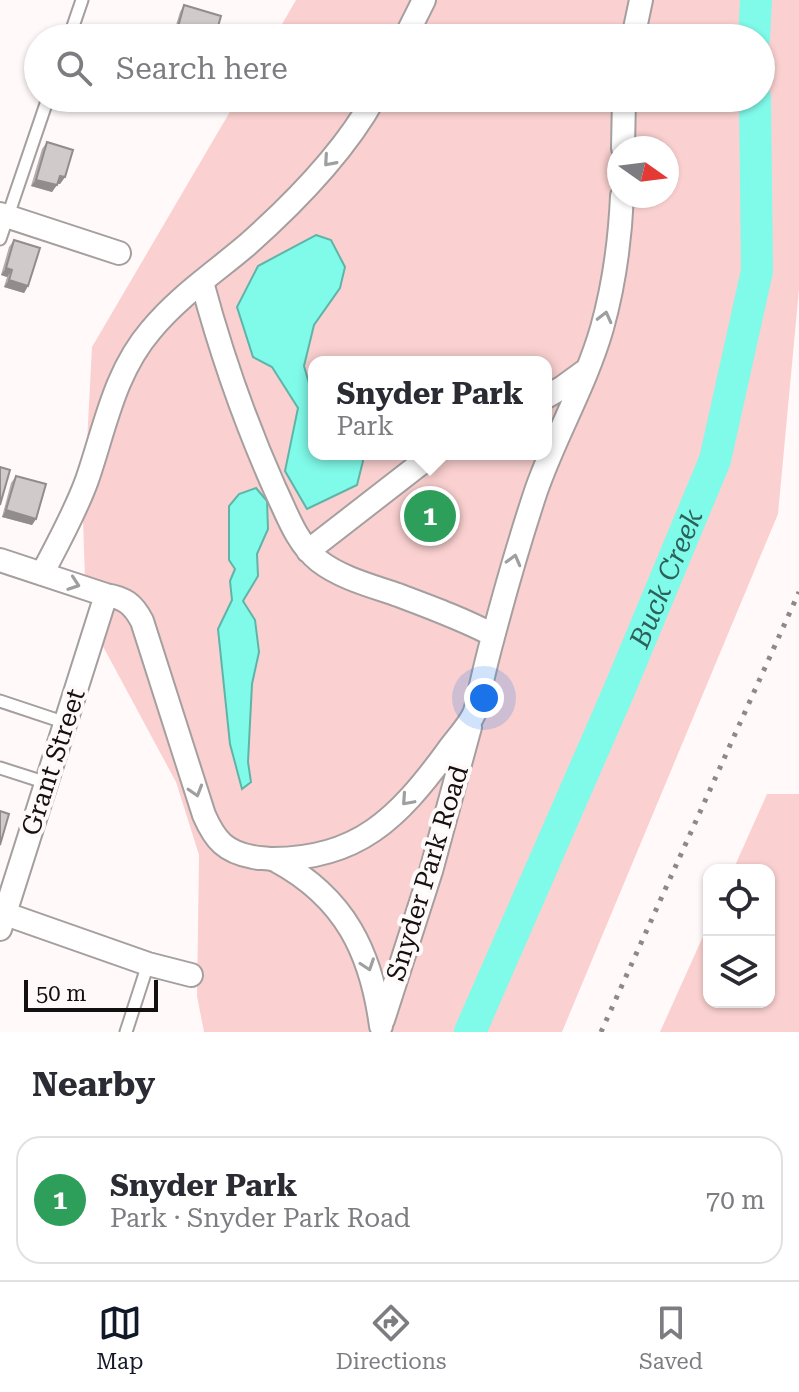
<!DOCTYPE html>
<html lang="en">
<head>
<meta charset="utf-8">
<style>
  body { margin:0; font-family:"Roboto Serif",serif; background:#f2f2f3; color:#2b2b33 }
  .controls { position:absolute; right:24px; bottom:24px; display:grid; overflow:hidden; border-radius:16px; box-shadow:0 2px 6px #0004 }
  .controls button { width:72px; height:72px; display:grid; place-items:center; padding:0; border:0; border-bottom:2px solid #e1e1e2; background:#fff; color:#2b2b33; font:40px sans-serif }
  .compass { position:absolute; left:607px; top:136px; width:72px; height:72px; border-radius:50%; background:#fff; box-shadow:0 2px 6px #0004; rotate:104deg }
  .scale { position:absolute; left:24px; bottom:20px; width:134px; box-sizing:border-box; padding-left:8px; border:4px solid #121010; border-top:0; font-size:22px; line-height:28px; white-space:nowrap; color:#121010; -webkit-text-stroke:6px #fff9f9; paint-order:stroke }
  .you { position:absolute; left:484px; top:698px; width:28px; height:28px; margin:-20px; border:6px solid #fff; border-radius:50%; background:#1a73e8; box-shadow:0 0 0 12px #1a73e833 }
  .badge { display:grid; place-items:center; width:52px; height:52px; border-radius:50%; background:#111827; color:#fff; font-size:26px; font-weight:700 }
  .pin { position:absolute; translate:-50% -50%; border:4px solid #fff; box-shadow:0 2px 8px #0006 }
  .popup { position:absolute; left:308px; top:356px; width:244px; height:104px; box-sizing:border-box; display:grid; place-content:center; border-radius:16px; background:#fff; filter:drop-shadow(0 2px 6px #0005); font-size:26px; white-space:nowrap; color:#7c7c81 }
  .popup b { font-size:30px; color:#2b2b33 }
  .popup::after { content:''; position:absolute; left:50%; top:100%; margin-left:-16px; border:16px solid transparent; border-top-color:#fff }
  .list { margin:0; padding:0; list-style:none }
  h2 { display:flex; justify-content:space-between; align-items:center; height:104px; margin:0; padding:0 32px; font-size:34px }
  h2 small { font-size:26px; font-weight:400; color:#7c7c81 }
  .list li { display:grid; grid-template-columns:52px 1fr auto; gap:24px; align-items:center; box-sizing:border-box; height:128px; margin:0 16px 16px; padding:0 16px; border:2px solid #e1e1e2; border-radius:24px }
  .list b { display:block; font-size:30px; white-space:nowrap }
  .list p { margin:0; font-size:26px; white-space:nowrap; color:#7c7c81 }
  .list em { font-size:26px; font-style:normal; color:#7c7c81 }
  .icon { flex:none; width:44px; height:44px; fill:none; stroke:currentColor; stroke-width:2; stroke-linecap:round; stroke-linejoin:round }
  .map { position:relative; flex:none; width:799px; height:1032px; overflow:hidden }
  .search { position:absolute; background:#fff; box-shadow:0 2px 6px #0004; left:24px; right:24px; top:24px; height:88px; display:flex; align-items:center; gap:20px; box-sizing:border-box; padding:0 28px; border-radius:44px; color:#7c7c81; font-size:30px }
  .sheet { height:248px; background:#fff }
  nav { display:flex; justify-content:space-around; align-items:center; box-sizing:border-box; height:112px; border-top:2px solid #e1e1e2; background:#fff; font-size:22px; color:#7c7c81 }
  nav a { display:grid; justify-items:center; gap:4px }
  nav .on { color:#111827 }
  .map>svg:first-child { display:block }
</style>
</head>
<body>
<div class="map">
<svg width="799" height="1032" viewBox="0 0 799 1032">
  <rect width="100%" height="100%" fill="#fff9f9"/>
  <path fill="#fad1d0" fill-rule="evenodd" d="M296 0H799V289L778 514 562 1032H204L197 996 199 855 176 782 99 639 85 580 83 519 92 347 238 98H761V38H274ZM619 148H667V196H619ZM314 362H546V454H314Z
    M767 794H799V1032H660L709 923V1002H769V870H733Z"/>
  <path fill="#80fae9" stroke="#5fb4a8" stroke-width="2" d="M316 235 331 240 345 267 340 288 314 325 304 366 314 400V454H361L363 461 357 485 307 509 285 471 298 408 272 367 253 357 237 307 258 266Z
    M256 488 267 501 268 529 257 554 258 576 243 601 255 620 259 652 252 684 248 762 251 782 242 789 230 744 218 629 232 600 230 581 235 569 229 560V506L239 494Z"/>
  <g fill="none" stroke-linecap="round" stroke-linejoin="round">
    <g stroke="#80fae9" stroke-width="32">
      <path d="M754 38 756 0"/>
      <path id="s1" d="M470 1032 618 693 715 460 757 271 755 98"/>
    </g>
    <g stroke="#a59f9f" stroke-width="15">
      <path id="lane" d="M69 38 82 0
        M0 239 48 98
        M0 701 66 723
        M0 768 47 783
        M126 1032 148 964"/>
    </g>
    <g stroke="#a59f9f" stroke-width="26">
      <path id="street" d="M405 38 424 0
        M633 38 641 0
        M623 148 624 98
        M0 214 119 253
        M202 282C221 353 245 422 275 489 287 514 297 544 319 561 341 578 372 586 398 595 430 607 463 619 493 635
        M546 397 563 387 585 371
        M308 551 433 454
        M0 560 106 595C125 598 133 604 142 621L204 815C215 840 225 852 253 857 261 859 269 857 277 861 345 898 371 952 381 1026
        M42 574C58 543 75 513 87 480 105 428 114 373 151 330 178 297 214 273 247 245 292 205 345 151 374 98
        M273 859C358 859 398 818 446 753 454 741 468 727 474 714 477 707 478 697 480 690 484 672 488 655 493 637 506 588 520 539 536 491 555 436 586 384 602 328 614 285 620 241 622 196
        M0 912 148 964 191 975
        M0 929 106 595
        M383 1020 431 871 470 727"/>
    </g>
    <use href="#lane" stroke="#fff" stroke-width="11"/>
    <use href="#street" stroke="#fff" stroke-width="22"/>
    <path stroke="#8e8989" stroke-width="5" stroke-dasharray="4 8" stroke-linecap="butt" d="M601 1032 799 592"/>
  </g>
  <path fill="#b3aeae" d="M184 5 221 16 215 38H172L180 12Z
    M47 142 65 177 60 184 57 183 52 192 31 186 42 149Z
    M14 240 28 286 24 293 4 287 7 277 1 275 9 247Z
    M16 476 36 519 32 525 2 517 11 483Z"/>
  <path fill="#928d8d" d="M199 32 215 37 195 38Z
    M60 176 65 177 60 184 55 183Z
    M36 180 57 185 52 192 31 186Z
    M6 268 12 270 7 277 1 275Z
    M9 280 28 286 24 293 4 287Z
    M6 510 36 519 32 525 2 517Z"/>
  <path fill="#d0caca" stroke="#928d8d" stroke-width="2" d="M184 5 221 16 215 37 199 32 197 38H175Z
    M47 142 73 150 65 177 60 176 57 185 36 180Z
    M14 240 40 248 28 286 9 280 12 270 6 268Z
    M0 467 10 470 0 505Z
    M16 476 46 484 36 519 6 510Z
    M0 811 9 814 0 845Z"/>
  <defs><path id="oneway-chevron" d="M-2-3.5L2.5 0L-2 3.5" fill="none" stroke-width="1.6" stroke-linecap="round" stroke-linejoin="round" transform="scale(2)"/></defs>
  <g stroke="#a09f9f">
    <use href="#oneway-chevron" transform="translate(329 161) rotate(131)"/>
    <use href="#oneway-chevron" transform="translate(605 317) rotate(-76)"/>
    <use href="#oneway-chevron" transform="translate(514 560) rotate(-75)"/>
    <use href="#oneway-chevron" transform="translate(74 584) rotate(19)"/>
    <use href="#oneway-chevron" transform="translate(196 791) rotate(73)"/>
    <use href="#oneway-chevron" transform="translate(407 800) rotate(132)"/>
    <use href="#oneway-chevron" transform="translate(368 965) rotate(71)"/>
  </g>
  <g text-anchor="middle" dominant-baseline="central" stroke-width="8" stroke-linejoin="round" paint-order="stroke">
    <g font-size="26" fill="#121010" stroke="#fff9f9">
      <text transform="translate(53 762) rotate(-72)">Grant Street</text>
      <text transform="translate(427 873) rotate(-73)">Snyder Park Road</text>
    </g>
    <g font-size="28" font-style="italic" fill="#2c6159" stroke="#fff9f9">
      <text stroke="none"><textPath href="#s1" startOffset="494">Buck Creek</textPath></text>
    </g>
  </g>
</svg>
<div class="controls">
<button><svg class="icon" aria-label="locate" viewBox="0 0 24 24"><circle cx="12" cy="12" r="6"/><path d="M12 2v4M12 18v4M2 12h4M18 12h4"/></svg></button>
<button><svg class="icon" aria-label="layers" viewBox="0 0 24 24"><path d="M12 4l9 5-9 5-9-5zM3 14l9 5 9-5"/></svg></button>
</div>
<svg class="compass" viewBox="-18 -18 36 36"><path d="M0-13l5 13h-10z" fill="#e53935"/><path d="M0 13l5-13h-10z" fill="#7c7c81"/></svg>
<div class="scale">50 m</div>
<div class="you"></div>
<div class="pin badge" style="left:430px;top:516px;background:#2e9e5b">1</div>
<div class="popup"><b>Snyder Park</b>Park</div>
<div class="search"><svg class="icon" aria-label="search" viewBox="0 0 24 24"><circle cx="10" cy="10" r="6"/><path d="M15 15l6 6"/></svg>Search here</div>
</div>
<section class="sheet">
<h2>Nearby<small></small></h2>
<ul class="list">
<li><span class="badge" style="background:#2e9e5b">1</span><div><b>Snyder Park</b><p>Park · Snyder Park Road</p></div><em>70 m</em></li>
</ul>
</section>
<nav>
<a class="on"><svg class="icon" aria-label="map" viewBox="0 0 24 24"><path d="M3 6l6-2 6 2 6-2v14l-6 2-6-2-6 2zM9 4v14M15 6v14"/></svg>Map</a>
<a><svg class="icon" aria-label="directions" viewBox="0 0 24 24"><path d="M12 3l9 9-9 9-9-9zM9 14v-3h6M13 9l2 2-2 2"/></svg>Directions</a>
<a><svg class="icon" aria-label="saved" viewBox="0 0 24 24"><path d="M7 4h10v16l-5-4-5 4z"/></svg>Saved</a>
</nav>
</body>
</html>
